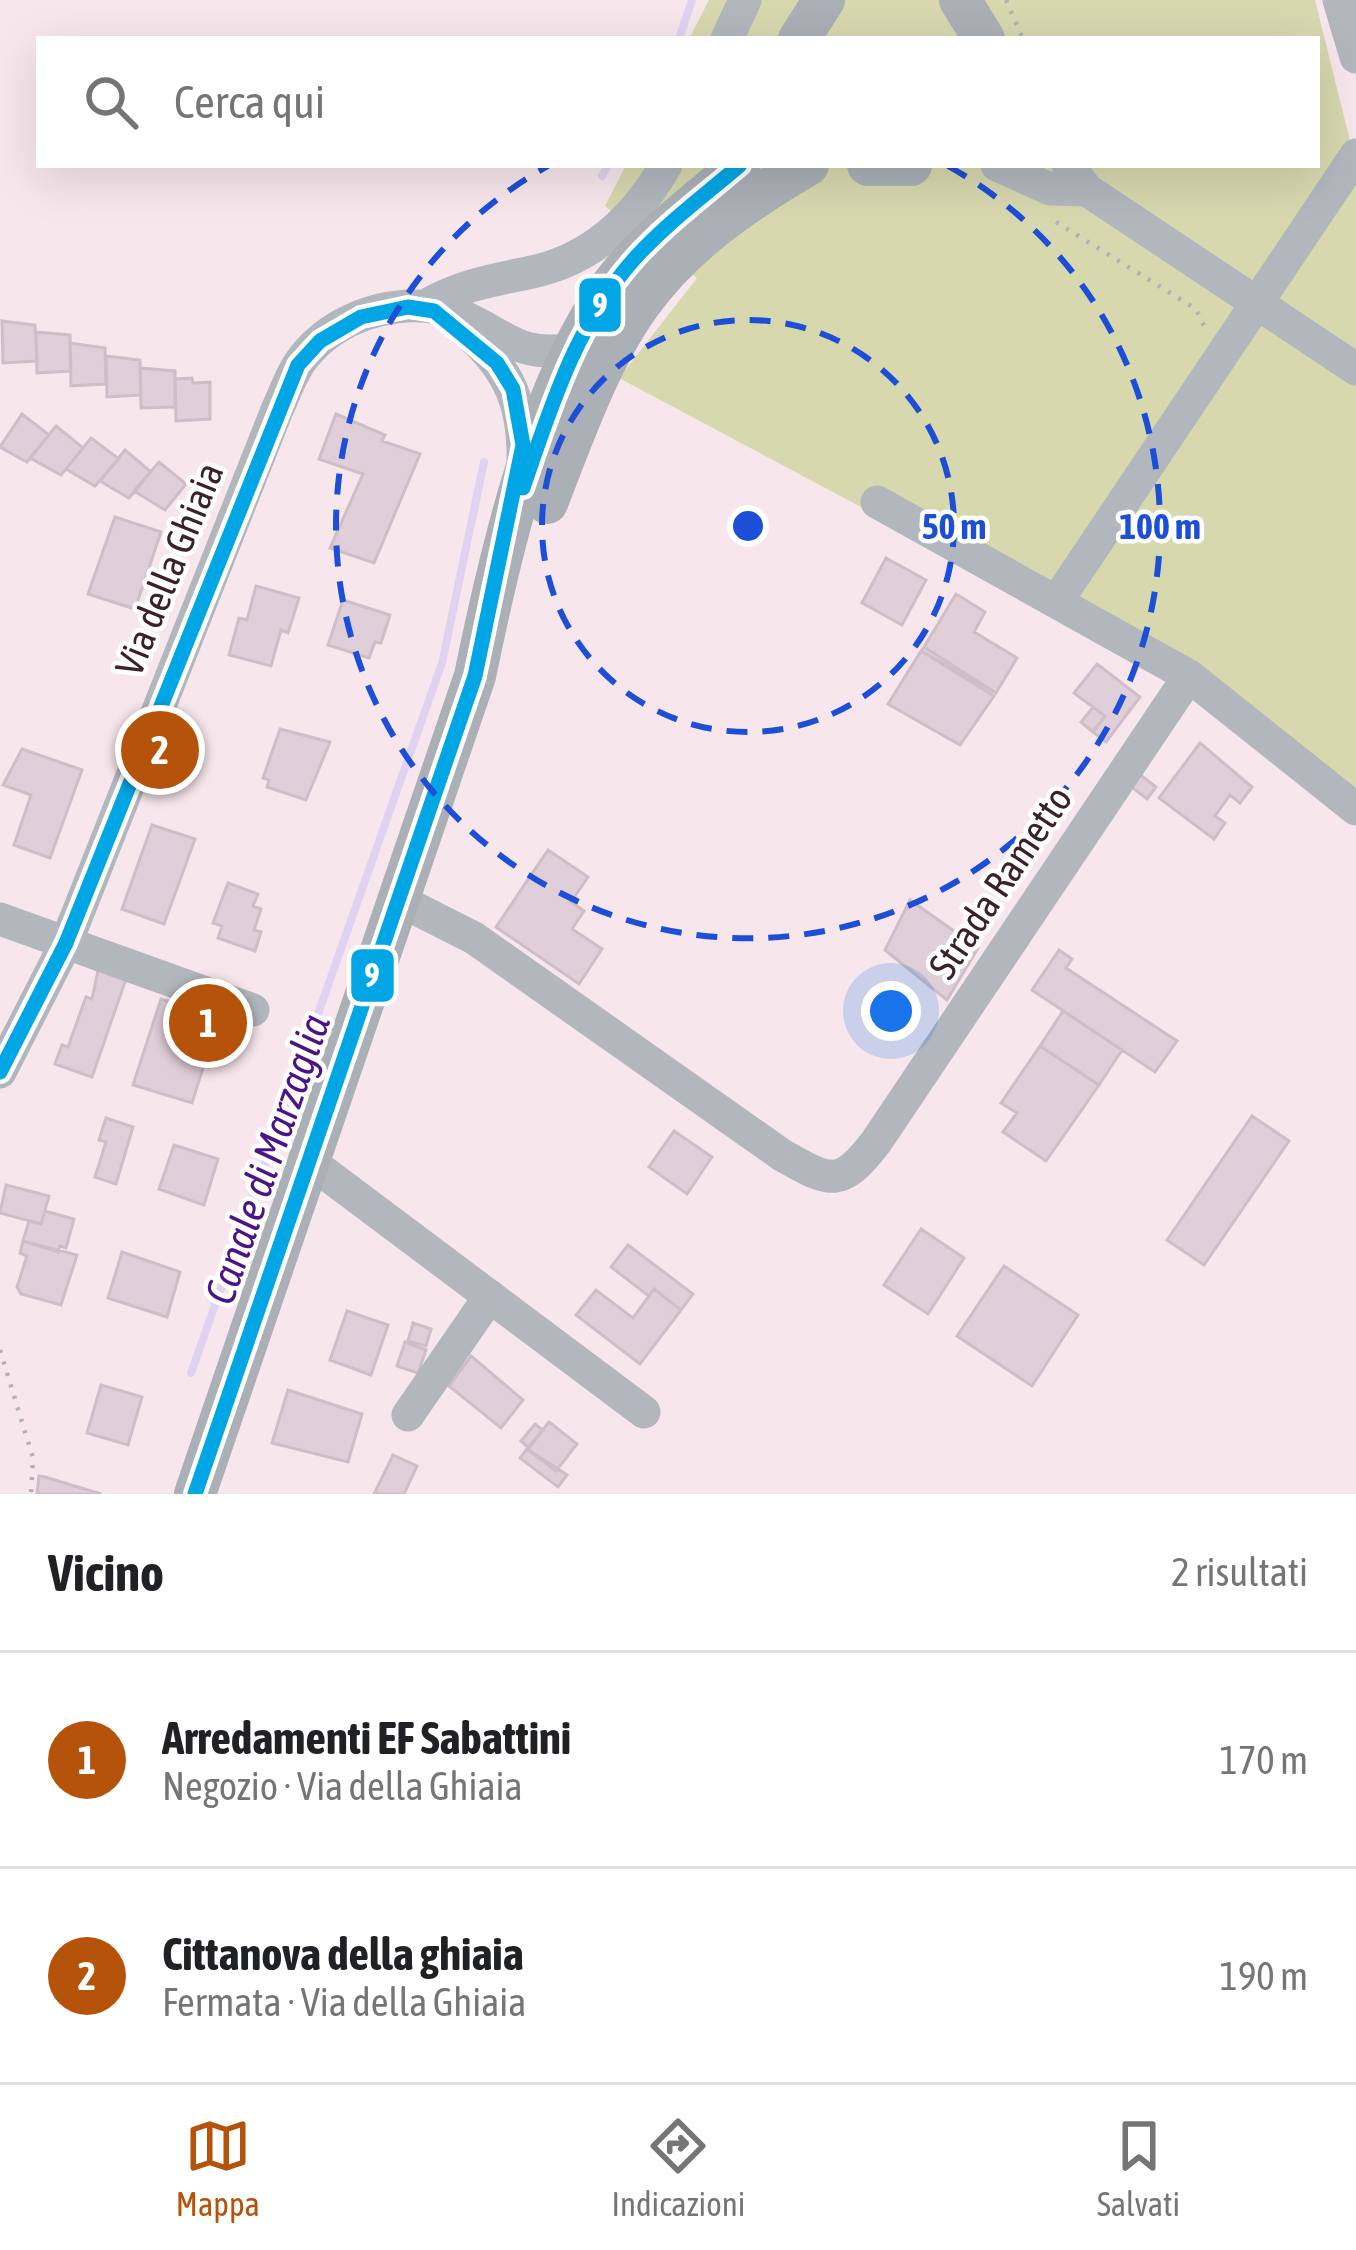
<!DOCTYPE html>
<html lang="it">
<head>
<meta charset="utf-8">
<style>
  body { margin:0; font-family:"Asap Condensed",sans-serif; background:#f6f6f6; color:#202124 }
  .you { position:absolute; left:891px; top:1011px; width:42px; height:42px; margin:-30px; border:9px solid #fff; border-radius:50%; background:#1a73e8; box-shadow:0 0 0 18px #1a73e833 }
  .badge { display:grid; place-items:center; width:78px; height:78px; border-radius:50%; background:#b45309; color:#fff; font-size:39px; font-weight:700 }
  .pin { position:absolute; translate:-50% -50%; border:6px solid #fff; box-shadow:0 3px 12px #0006 }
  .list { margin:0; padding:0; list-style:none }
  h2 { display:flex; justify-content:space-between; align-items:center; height:156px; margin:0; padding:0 48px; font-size:51px }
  h2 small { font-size:39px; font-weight:400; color:#757577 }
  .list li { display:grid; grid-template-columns:78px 1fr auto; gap:36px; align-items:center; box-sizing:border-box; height:216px; padding:0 48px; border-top:3px solid #e0e0e0 }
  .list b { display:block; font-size:45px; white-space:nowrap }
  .list p { margin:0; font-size:39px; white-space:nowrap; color:#757577 }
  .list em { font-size:39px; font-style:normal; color:#757577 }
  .icon { flex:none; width:66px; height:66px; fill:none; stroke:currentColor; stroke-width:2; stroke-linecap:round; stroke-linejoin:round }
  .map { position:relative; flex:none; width:1356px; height:1494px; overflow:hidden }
  .search { position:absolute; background:#fff; box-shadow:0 12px 48px #0002; left:36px; right:36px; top:36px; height:132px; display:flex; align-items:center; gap:30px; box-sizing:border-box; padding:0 42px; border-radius:0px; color:#757577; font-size:45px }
  .sheet { height:588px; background:#fff }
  nav { display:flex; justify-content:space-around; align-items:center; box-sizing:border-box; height:168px; border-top:3px solid #e0e0e0; background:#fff; font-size:33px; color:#757577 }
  nav a { display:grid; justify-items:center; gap:6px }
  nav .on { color:#b45309 }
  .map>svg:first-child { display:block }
</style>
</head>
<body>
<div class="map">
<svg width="1356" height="1494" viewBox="0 0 1356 1494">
  <rect width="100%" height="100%" fill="#f7e7ec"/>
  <path fill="#d7d8ae" d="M709 0H1315L1356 165V790L1279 730 619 378 697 278 605 206 626 165H1317V39H689Z"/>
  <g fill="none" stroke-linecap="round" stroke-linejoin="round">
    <path stroke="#e0d3f2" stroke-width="8" d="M679 39 692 0
      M602 176 608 165
      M191 1373 442 663 484 462"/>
  </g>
  <path fill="#e0ced8" stroke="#cfbdc7" stroke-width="3" d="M2 321 35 325 37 361 3 363Z
    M36 332 70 335 71 371 37 373Z
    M70 343 105 348 106 384 71 386Z
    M106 356 140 360 141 395 107 397Z
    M140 368 175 371V407L141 408Z
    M192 378 193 383 210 382V419L176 421 175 379Z
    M22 414 49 435 27 462 0 447Z
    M336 414 385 435 382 441 420 454 374 563 330 548 363 474 319 459Z
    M56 426 83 448 61 475 30 458Z
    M91 438 119 459 95 486 66 469Z
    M125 450 151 472 129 498 100 481Z
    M159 462 186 484 165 510 134 491Z
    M115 517 161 532 135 609 88 594Z
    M886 558 926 580 902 625 862 603Z
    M256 586 299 598 288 633 281 630 271 666 229 655 239 618 247 620Z
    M956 594 985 612 974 632 1017 658 996 693 924 647Z
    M343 600 390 615 381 643 375 642 369 658 328 645Z
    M924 647 996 693 921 651Z
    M921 651 994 696 960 745 888 704Z
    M1097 664 1140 697 1106 742 1093 732 1105 716 1074 693Z
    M1093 707 1105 716 1093 732 1081 722Z
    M280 729 330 742 306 800 267 787 269 780 263 778Z
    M1200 743 1252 787 1240 803 1230 795 1215 816 1225 823 1214 839 1159 798Z
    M22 749 82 770 50 858 14 845 31 795 3 785Z
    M1138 773 1156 787 1147 799 1129 785Z
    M152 825 195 839 164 924 122 909Z
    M548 850 588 877 571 902 584 911 572 929 602 949 579 984 496 927Z
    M228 883 258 894 253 906 261 909 254 930 261 932 255 951 218 938 222 926 213 923Z
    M910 900 978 948 947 1000 885 950Z
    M1059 950 1072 959 1066 968 1177 1041 1155 1072 1032 990Z
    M99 966 127 976 92 1077 55 1064 62 1045 68 1047 86 997 92 999Z
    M161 999 219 1017 192 1103 133 1085Z
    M1063 1011 1122 1050 1099 1085 1040 1046Z
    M1040 1046 1099 1085 1046 1161 1003 1132 1017 1113 1001 1103Z
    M1252 1116 1289 1141 1204 1265 1167 1240Z
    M106 1118 133 1127 116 1184 95 1177 106 1142 99 1140Z
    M674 1131 712 1157 687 1194 649 1167Z
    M174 1145 218 1159 204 1205 159 1189Z
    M6 1185 49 1196 41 1224 0 1213Z
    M45 1211 74 1219 66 1248 60 1246 58 1252 23 1241 29 1221 41 1224Z
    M921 1229 964 1258 928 1314 884 1285Z
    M23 1241 77 1255 61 1305 21 1294 17 1287 27 1256 20 1253Z
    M628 1245 693 1294 681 1310 654 1289 649 1296 611 1267Z
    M122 1252 180 1272 167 1317 108 1298Z
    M1004 1266 1078 1315 1032 1386 957 1336Z
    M654 1289 681 1310 640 1364 576 1315 596 1290 633 1318Z
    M347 1311 388 1325 371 1375 330 1360Z
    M413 1323 431 1329 426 1346 408 1341Z
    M405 1342 426 1350 418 1373 397 1366Z
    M471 1356 523 1400 501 1428 449 1386Z
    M101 1385 142 1397 128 1445 87 1433Z
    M288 1390 362 1414 348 1462 272 1443Z
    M549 1422 577 1444 556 1471 527 1449Z
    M535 1424 543 1430 529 1448 521 1441Z
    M527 1449 567 1475 558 1487 520 1458Z
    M393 1455 417 1466 404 1494H374Z
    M39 1476 45 1477 101 1494H37Z"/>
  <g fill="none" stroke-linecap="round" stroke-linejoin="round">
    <path stroke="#b2b1b6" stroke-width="4.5" stroke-dasharray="3 9" stroke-linecap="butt" d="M1006 0 1023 39
      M1056 222 1196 309 1205 328
      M0 1350 33 1458 31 1494"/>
    <path stroke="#b1b7bd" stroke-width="33" d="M1339 0 1356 57
      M727 39 745 0
      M997 165 1050 189 1087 190
      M1068 165 1087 190 1356 369
      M427 305C461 285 494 280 532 272 593 259 636 217 666 165
      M468 333C510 370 524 406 523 461
      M877 502 1189 676 1356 809
      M1057 601 1356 155
      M397 899 474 938 782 1155C830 1182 840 1189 876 1142L1189 676
      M0 919 253 1010
      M0 1072 66 943 277 410C286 391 293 368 308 352 344 311 412 293 462 316 509 337 518 358 575 349
      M305 1158 644 1412
      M408 1415 490 1296"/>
    <path stroke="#aab0b6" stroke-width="42" d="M960 0 984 39
      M799 39 824 0
      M868 165H911
      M547 503C614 327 639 264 808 165
      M195 1494 475 676C500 554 538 386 612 285 646 239 697 203 740 165"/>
    <g stroke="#fff" stroke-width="24">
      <path id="bus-1" d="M523 488C551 406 577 322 636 257 667 223 705 195 740 165
        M0 1072 66 943 298 365 320 341 361 317 408 307 434 311 497 363 513 389 523 445 475 676 195 1494"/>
    </g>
    <use href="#bus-1" stroke="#03a6e5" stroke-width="15"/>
  </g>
  <g fill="none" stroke="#1d4ed8" stroke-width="6" stroke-dasharray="21 15">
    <circle cx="748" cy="526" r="206"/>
    <path d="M948 166A412 412 0 1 1 548 166"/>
  </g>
  <g text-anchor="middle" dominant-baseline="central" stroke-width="9" stroke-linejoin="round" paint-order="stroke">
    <g font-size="39" fill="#3b212a" stroke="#fff">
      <text transform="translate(169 569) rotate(-68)">Via della Ghiaia</text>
      <text transform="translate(1000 882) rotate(-56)">Strada Rametto</text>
    </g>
    <g font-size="42" font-style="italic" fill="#4a1388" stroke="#fff">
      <text transform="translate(267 1159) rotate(-71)">Canale di Marzaglia</text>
    </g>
  </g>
  <circle cx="748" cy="526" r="18" fill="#1d4ed8" stroke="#fff" stroke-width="6"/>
  <g font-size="36" text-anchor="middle" font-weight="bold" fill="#1d4ed8" stroke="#fff" stroke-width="9" stroke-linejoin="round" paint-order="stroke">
    <text x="954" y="539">50 m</text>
    <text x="1160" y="539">100 m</text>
  </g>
  <g stroke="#fff" stroke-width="4.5">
    <rect x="577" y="276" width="46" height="58" rx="12" fill="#03a6e5"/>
    <rect x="349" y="947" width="47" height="57" rx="12" fill="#03a6e5"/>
  </g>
  <g font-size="33" text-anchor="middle" font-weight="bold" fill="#fff">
    <text x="600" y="317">9</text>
    <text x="372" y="987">9</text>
  </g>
</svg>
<div class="you"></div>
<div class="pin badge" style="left:208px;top:1023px">1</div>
<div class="pin badge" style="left:160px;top:750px">2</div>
<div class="search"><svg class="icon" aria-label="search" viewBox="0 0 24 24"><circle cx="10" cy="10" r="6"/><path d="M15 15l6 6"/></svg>Cerca qui</div>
</div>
<section class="sheet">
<h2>Vicino<small>2 risultati</small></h2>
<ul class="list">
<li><span class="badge">1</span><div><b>Arredamenti EF Sabattini</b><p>Negozio · Via della Ghiaia</p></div><em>170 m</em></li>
<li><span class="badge">2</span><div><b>Cittanova della ghiaia</b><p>Fermata · Via della Ghiaia</p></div><em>190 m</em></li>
</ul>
</section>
<nav>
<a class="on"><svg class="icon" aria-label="map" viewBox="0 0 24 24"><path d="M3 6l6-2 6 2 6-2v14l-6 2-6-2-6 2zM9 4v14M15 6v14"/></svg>Mappa</a>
<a><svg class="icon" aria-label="directions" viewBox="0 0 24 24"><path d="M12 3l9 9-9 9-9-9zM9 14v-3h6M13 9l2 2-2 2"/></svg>Indicazioni</a>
<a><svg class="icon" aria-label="saved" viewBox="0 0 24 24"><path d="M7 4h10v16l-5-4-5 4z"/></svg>Salvati</a>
</nav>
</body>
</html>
